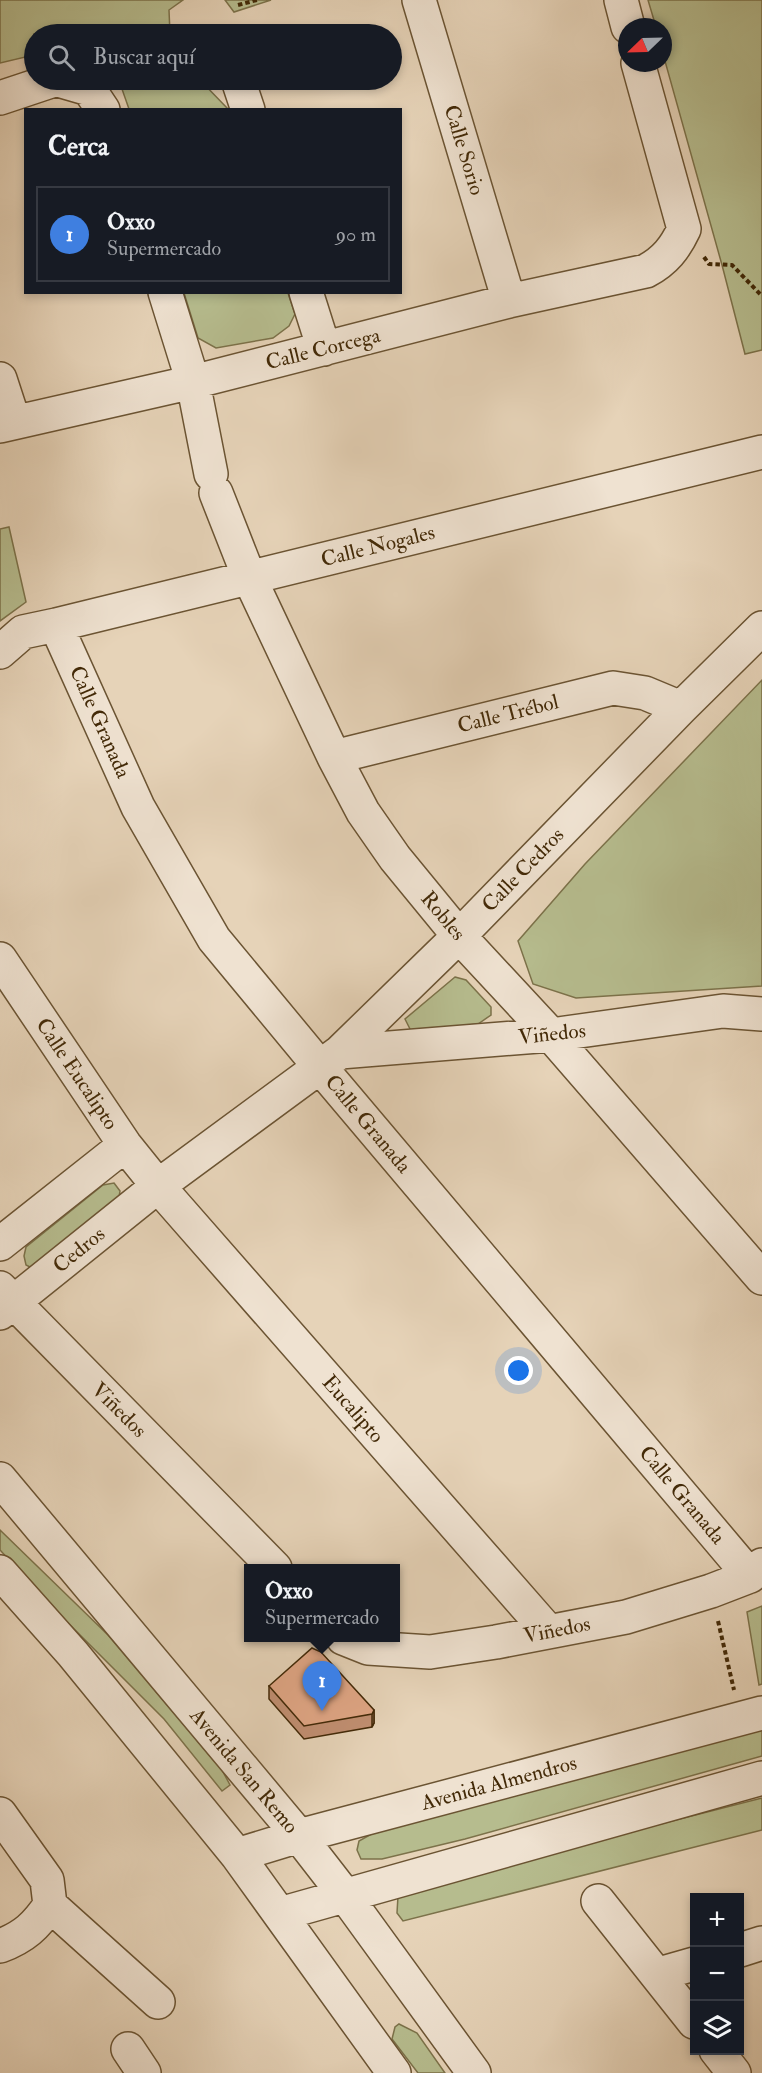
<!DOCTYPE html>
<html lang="es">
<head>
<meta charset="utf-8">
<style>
  body { margin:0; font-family:"IM FELL Double Pica",serif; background:#242831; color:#f1f3f6 }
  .controls { position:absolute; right:18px; bottom:18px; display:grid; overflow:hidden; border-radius:0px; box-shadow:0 3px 9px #0003 }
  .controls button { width:54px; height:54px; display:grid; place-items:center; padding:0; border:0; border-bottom:2px solid #363941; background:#171b24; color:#f1f3f6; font:30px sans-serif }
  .compass { position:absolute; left:618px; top:18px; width:54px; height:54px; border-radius:50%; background:#171b24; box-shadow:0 3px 9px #0003; rotate:247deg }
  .you { position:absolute; left:519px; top:1371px; width:21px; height:21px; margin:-15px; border:4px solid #fff; border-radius:50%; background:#1a73e8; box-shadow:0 0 0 9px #1a73e833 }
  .badge { display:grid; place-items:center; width:39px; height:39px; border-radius:50%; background:#c59692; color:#fff; font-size:20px; font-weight:700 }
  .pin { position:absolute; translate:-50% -50px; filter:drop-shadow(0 2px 3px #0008) }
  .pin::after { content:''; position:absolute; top:32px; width:21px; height:18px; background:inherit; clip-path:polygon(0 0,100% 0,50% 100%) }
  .popup { position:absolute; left:244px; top:1564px; width:156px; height:78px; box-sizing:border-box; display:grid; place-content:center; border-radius:0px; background:#171b24; filter:drop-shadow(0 2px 4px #0005); font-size:20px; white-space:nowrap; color:#9ea1a6 }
  .popup b { font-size:22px; color:#f1f3f6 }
  .popup::after { content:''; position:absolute; left:50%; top:100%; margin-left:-12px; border:12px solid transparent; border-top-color:#171b24 }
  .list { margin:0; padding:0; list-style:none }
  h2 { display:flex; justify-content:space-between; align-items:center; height:78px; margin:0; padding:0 24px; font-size:26px }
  h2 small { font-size:20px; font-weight:400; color:#9ea1a6 }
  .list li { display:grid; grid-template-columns:39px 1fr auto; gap:18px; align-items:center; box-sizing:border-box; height:96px; margin:0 12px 12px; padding:0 12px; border:2px solid #363941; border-radius:0px }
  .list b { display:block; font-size:22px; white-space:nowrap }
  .list p { margin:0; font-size:20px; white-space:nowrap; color:#9ea1a6 }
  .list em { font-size:20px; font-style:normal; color:#9ea1a6 }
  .icon { flex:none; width:33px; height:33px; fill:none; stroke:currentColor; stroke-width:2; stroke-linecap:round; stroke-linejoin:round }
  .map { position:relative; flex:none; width:762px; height:2073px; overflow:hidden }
  .search { position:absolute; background:#171b24; box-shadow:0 3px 9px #0003; left:24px; top:24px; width:378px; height:66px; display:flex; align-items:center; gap:15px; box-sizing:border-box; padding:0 21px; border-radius:33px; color:#9ea1a6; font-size:22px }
  .panel { position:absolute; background:#171b24; box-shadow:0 3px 9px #0003; left:24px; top:108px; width:378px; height:186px; border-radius:0px }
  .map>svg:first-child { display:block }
</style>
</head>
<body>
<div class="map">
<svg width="762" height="2073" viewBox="0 0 762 2073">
  <rect width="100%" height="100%" fill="#e6d3b8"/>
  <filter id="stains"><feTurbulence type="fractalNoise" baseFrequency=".00333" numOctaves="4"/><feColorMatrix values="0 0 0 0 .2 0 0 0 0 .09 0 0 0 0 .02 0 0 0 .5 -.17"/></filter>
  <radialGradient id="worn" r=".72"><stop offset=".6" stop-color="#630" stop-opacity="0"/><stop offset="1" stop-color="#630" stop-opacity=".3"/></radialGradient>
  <path fill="#b6bc8e" stroke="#7c724a" stroke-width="1.5" d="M0 0H183L169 10 170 34H34V55L0 63Z
    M225 0H271L234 12Z
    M648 0H762V350L745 354 722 265 663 54V27H656Z
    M117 80H200L228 109H129L122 89Z
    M184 293H288L295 314 289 326 273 338 216 348 198 338Z
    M9 527 26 602 0 621V529Z
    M762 680V986L576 998 533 984 518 941 585 864Z
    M455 977 466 980 491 1007V1015L478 1024 411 1031 405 1019Z
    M114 1183 120 1191 118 1203 32 1268 26 1265 24 1256 26 1247 103 1185Z
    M0 1530 108 1635 222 1770 230 1785 222 1791 164 1719 56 1611 0 1550Z
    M762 1606V1684L759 1685 747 1612Z
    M762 1730V1756L465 1839 382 1859H361L357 1850 359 1841 375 1832Z
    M762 1798V1830L403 1921 397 1913 398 1896 410 1888Z
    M399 2024 417 2033 445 2073H418L392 2039 395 2027Z"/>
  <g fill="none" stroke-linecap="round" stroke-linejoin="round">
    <g stroke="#6b5433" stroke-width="36">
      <path id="minor" d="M419 0 509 301
        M621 0 628 27
        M58 80 89 89 103 110
        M238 80 248 110
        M0 98 54 80
        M165 292 193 382 211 474
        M306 292 324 349
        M0 379 14 422
        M0 426 193 382 509 301 646 271C665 261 675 248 684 229L638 63
        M216 493 249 577 334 757 363 812 395 858 459 936 551 1035 762 1278
        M56 625 138 807 214 939 320 1067 750 1576
        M0 652 23 632 56 625 762 452
        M334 757 613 688 645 693 681 708
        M0 959 125 1145 158 1186 548 1631
        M340 1052 551 1035 723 1011 762 1014
        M0 1244 125 1145
        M0 1288 275 1568
        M0 1313 158 1186 340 1052 459 936 681 708 762 628
        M0 1479 299 1836 344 1894 474 2073
        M0 1572 73 1654 237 1855 394 2073
        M343 1638 368 1648 430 1652 496 1642 626 1617 711 1591 750 1576 762 1565
        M0 1814 47 1880 50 1905
        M237 1855 299 1836 762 1713
        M598 1901 694 2022
        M50 1905 158 2002
        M280 1914 762 1778
        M0 1946C24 1937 36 1926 50 1905
        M740 1950 762 1943
        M659 1974 694 1964
        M128 2049 144 2073
        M716 2050 734 2073"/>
    </g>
    <path stroke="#422907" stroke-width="4" stroke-dasharray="4.5 3" stroke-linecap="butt" d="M238 5 257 0
      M704 257 709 264 732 265 762 296
      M718 1621 734 1690"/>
    <use href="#minor" stroke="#efe2d1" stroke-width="33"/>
  </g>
  <path fill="#c18f72" stroke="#422907" stroke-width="1.5" d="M269 1686 374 1710V1723L372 1727 304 1739 269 1699Z"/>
  <path fill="#9d745d" stroke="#422907" stroke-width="1.5" d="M374 1710V1723L372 1727V1714Z"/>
  <path fill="#e0a685" stroke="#422907" stroke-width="1.5" d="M312 1648 321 1652 374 1710 372 1714 304 1726 269 1686Z"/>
  <g text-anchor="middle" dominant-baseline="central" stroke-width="6" stroke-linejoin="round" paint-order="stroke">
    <g font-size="21" fill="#422907" stroke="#efe2d1">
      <text transform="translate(464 150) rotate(73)">Calle Sorio</text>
      <text transform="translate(323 349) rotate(-14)">Calle Corcega</text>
      <text transform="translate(378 546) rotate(-14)">Calle Nogales</text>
      <text transform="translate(508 714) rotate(-14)">Calle Trébol</text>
      <text transform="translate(100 722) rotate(66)">Calle Granada</text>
      <text transform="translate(523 870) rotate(-46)">Calle Cedros</text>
      <text transform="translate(443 916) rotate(50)">Robles</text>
      <text transform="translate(552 1034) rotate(-6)">Viñedos</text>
      <text transform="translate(77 1074) rotate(56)">Calle Eucalipto</text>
      <text transform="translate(368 1124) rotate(50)">Calle Granada</text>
      <text transform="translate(79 1250) rotate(-39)">Cedros</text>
      <text transform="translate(353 1409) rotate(49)">Eucalipto</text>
      <text transform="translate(119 1410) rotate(45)">Viñedos</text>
      <text transform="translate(682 1495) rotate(50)">Calle Granada</text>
      <text transform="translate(557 1630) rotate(-11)">Viñedos</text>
      <text transform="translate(244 1771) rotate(50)">Avenida San Remo</text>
      <text transform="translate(499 1783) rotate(-15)">Avenida Almendros</text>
    </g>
  </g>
  <rect width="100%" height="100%" filter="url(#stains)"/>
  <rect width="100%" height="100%" fill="url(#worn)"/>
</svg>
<div class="controls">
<button>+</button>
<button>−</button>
<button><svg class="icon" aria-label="layers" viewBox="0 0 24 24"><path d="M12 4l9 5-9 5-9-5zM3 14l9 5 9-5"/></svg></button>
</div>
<svg class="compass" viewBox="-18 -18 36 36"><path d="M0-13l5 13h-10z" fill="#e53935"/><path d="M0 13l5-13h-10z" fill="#9ea1a6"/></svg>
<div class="you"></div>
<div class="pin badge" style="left:322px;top:1711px;background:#3f7fe0">1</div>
<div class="popup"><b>Oxxo</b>Supermercado</div>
<div class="search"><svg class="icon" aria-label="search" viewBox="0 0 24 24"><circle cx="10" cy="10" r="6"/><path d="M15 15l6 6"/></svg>Buscar aquí</div>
<section class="panel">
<h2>Cerca<small></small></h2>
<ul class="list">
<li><span class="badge" style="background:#3f7fe0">1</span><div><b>Oxxo</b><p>Supermercado</p></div><em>90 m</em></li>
</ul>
</section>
</div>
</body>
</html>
